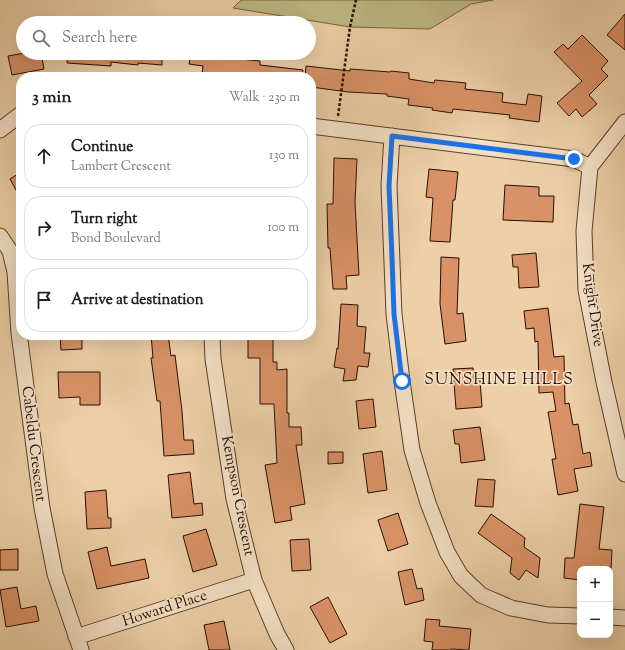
<!DOCTYPE html>
<html lang="en">
<head>
<meta charset="utf-8">
<style>
  body { margin:0; font-family:"Sorts Mill Goudy",serif; background:#f2f2f2; color:#222 }
  .controls { position:absolute; right:12px; bottom:12px; display:grid; overflow:hidden; border-radius:8px; box-shadow:0 4px 16px #0002 }
  .controls button { width:36px; height:36px; display:grid; place-items:center; padding:0; border:0; border-bottom:1px solid #e0e0e0; background:#fff; color:#222; font:20px sans-serif }
  .stop { position:absolute; width:12px; height:12px; margin:-9px; border:3px solid #1a73e8; border-radius:50%; background:#fff }
  .stop.end { background:#1a73e8; border-color:#fff; box-shadow:0 1px 4px #0008 }
  .list { margin:0; padding:0; list-style:none }
  h2 { display:flex; justify-content:space-between; align-items:center; height:52px; margin:0; padding:0 16px; font-size:17px }
  h2 small { font-size:13px; font-weight:400; color:#767676 }
  .list li { display:grid; grid-template-columns:26px 1fr auto; gap:12px; align-items:center; box-sizing:border-box; height:64px; margin:0 8px 8px; padding:0 8px; border:1px solid #e0e0e0; border-radius:16px }
  .list b { display:block; font-size:15px; white-space:nowrap }
  .list p { margin:0; font-size:13px; white-space:nowrap; color:#767676 }
  .list em { font-size:13px; font-style:normal; color:#767676 }
  .icon { flex:none; width:22px; height:22px; fill:none; stroke:currentColor; stroke-width:2; stroke-linecap:round; stroke-linejoin:round }
  .map { position:relative; flex:none; width:625px; height:650px; overflow:hidden }
  .search { position:absolute; background:#fff; box-shadow:0 4px 16px #0002; left:16px; top:16px; width:300px; height:44px; display:flex; align-items:center; gap:10px; box-sizing:border-box; padding:0 14px; border-radius:22px; color:#767676; font-size:15px }
  .panel { position:absolute; background:#fff; box-shadow:0 4px 16px #0002; left:16px; top:72px; width:300px; height:268px; border-radius:16px }
  .map>svg:first-child { display:block }
</style>
</head>
<body>
<div class="map">
<svg width="625" height="650" viewBox="0 0 625 650">
  <rect width="100%" height="100%" fill="#edd0a8"/>
  <filter id="stains"><feTurbulence type="fractalNoise" baseFrequency=".005" numOctaves="4"/><feColorMatrix values="0 0 0 0 .2 0 0 0 0 .09 0 0 0 0 .02 0 0 0 .5 -.17"/></filter>
  <radialGradient id="worn" r=".72"><stop offset=".6" stop-color="#630" stop-opacity="0"/><stop offset="1" stop-color="#630" stop-opacity=".3"/></radialGradient>
  <path fill="#beb984" stroke="#746442" d="M241 0H493L471 4 430 29 350 27 233 8Z"/>
  <path fill="#d99267" stroke="#290e00" d="M625 14V50L607 35Z
    M582 35 608 61 601 69 608 76 589 95 597 104 582 117 576 109 569 116 557 103 582 81 554 52 563 44 568 49Z
    M25 53H41L44 69 12 75 8 56Z
    M68 53H162V65L138 63V65L111 62V66L67 63Z
    M191 53H220V57L260 61V65L303 70 302 77H231L202 74 203 66 189 64Z
    M306 66 350 71V69L390 72 391 71 409 73V79L434 83 435 80 466 83 465 89 503 93 502 102 526 105 528 94 542 96 539 122 509 118 510 115 453 109 452 113 432 110 433 108 408 105 409 99 387 96V94L348 92 311 87V77H305Z
    M334 158 357 159 355 203 359 275 346 276 347 289H333L330 248H328L327 204H333Z
    M429 169 458 172 455 200H453L450 242 430 241 433 198 426 197Z
    M21 172V199L10 179Z
    M505 185 539 187V196H554L553 222 503 220Z
    M536 253 539 287 519 288 518 267H513L512 255Z
    M441 257 459 258 457 314 463 313 466 341 445 344 440 304Z
    M341 304 358 305 357 326 366 327 364 353H370L368 367 358 366 356 380 343 381 345 369 334 367 337 348 338 349Z
    M548 308 554 357 564 356 565 404 569 403 573 425 578 424 583 454 590 452 592 466 574 469 578 491 558 495 552 459H556L548 412 556 411 553 392 539 393 538 341 535 342 534 328 526 329 524 311Z
    M60 335H82V349L61 350Z
    M151 335H168L171 356 175 355 182 411 184 440H193L194 454 164 456 160 401H157L151 358H153Z
    M248 335H273V362H277V370L287 369V413H289V427H301L302 445H296L305 504 290 507 292 520 275 523 265 465 277 463 274 404H260V358H248Z
    M473 368 474 380H480L482 407 456 409 453 369Z
    M58 372H100V405H80V397L59 398Z
    M373 399 376 427 359 429 356 401Z
    M480 427 485 460 461 463 459 444H455L453 430Z
    M382 451 387 490 368 493 363 454Z
    M328 452H343V463L328 464Z
    M190 472 194 504 202 503 203 515 172 518 168 475Z
    M478 479 495 480 493 507 475 506Z
    M106 490 108 518H111V528L87 529 85 492Z
    M580 504 604 507 599 549 612 550 611 569H580V580L564 578 565 558H574Z
    M398 513 408 544 388 551 378 520Z
    M491 514 525 538 524 547 540 558 538 578 526 570 519 580 510 573 512 558 478 533Z
    M206 529 217 565 193 572 183 536Z
    M309 539 311 570 292 571 290 540Z
    M107 547 111 566 145 559 149 578 97 589 88 552Z
    M18 549V570H0V550Z
    M412 569 417 589 422 588 424 600 405 605 398 572Z
    M17 587 21 609 36 606 39 621 6 627 0 590Z
    M328 597 347 634 330 643 310 607Z
    M426 619 440 620 439 626 471 629 469 650 451 649V650H432L433 642 424 641Z
    M224 621 230 650H209L204 625Z"/>
  <g fill="none" stroke-linecap="round" stroke-linejoin="round">
    <g stroke="#5a3e2a" stroke-width="17">
      <path id="street" d="M625 122 590 167 584 231 586 290 604 382 625 474
        M311 126 574 159 590 167
        M0 130 21 114
        M392 136 389 186 394 314 402 381 412 450 428 503 447 552 461 576 481 595 511 608 548 615 580 616
        M0 236 10 251 15 272 19 333 42 508 55 574 81 650
        M212 335 213 359 234 499 254 580 277 634 286 650
        M610 617 625 618
        M76 637 254 580"/>
    </g>
    <path stroke="#290e00" stroke-width="2.5" stroke-dasharray="3 2" stroke-linecap="butt" d="M338 116 350 27 356 0"/>
    <use href="#street" stroke="#f3e0c6" stroke-width="15"/>
  </g>
  <g fill="none" stroke-linecap="round" stroke-linejoin="round">
    <path stroke="#1a73e8" stroke-width="5" d="M402 381 394 314 392 257 389 186 392 136 574 159"/>
  </g>
  <g text-anchor="middle" dominant-baseline="central" stroke-width="3.5" stroke-linejoin="round" paint-order="stroke">
    <g font-size="15" fill="#290e00" stroke="#f3e0c6">
      <text transform="translate(592 305) rotate(82)">Knight Drive</text>
      <text transform="translate(33 444) rotate(83)">Cabeldu Crescent</text>
      <text transform="translate(237 496) rotate(79)">Kempson Crescent</text>
      <text transform="translate(165 609) rotate(-18)">Howard Place</text>
    </g>
    <g font-size="16" letter-spacing="1" fill="#290e00" stroke="#f3e0c6">
      <text x="499" y="380">SUNSHINE HILLS</text>
    </g>
  </g>
  <rect width="100%" height="100%" filter="url(#stains)"/>
  <rect width="100%" height="100%" fill="url(#worn)"/>
</svg>
<div class="controls">
<button>+</button>
<button>−</button>
</div>
<div class="stop" style="left:402px;top:381px"></div>
<div class="stop end" style="left:574px;top:159px"></div>
<div class="search"><svg class="icon" aria-label="search" viewBox="0 0 24 24"><circle cx="10" cy="10" r="6"/><path d="M15 15l6 6"/></svg>Search here</div>
<section class="panel">
<h2>3 min<small>Walk · 230 m</small></h2>
<ul class="list">
<li><svg class="icon" aria-label="ahead" viewBox="0 0 24 24"><path d="M12 20V5M6 11l6-6 6 6"/></svg><div><b>Continue</b><p>Lambert Crescent</p></div><em>130 m</em></li>
<li><svg class="icon" aria-label="right" viewBox="0 0 24 24"><path d="M7 20v-9h11M14 6l5 5-5 5"/></svg><div><b>Turn right</b><p>Bond Boulevard</p></div><em>100 m</em></li>
<li><svg class="icon" aria-label="arrive" viewBox="0 0 24 24"><path d="M6 21V4h12l-3 4 3 4H6"/></svg><div><b>Arrive at destination</b></div></li>
</ul>
</section>
</div>
</body>
</html>
